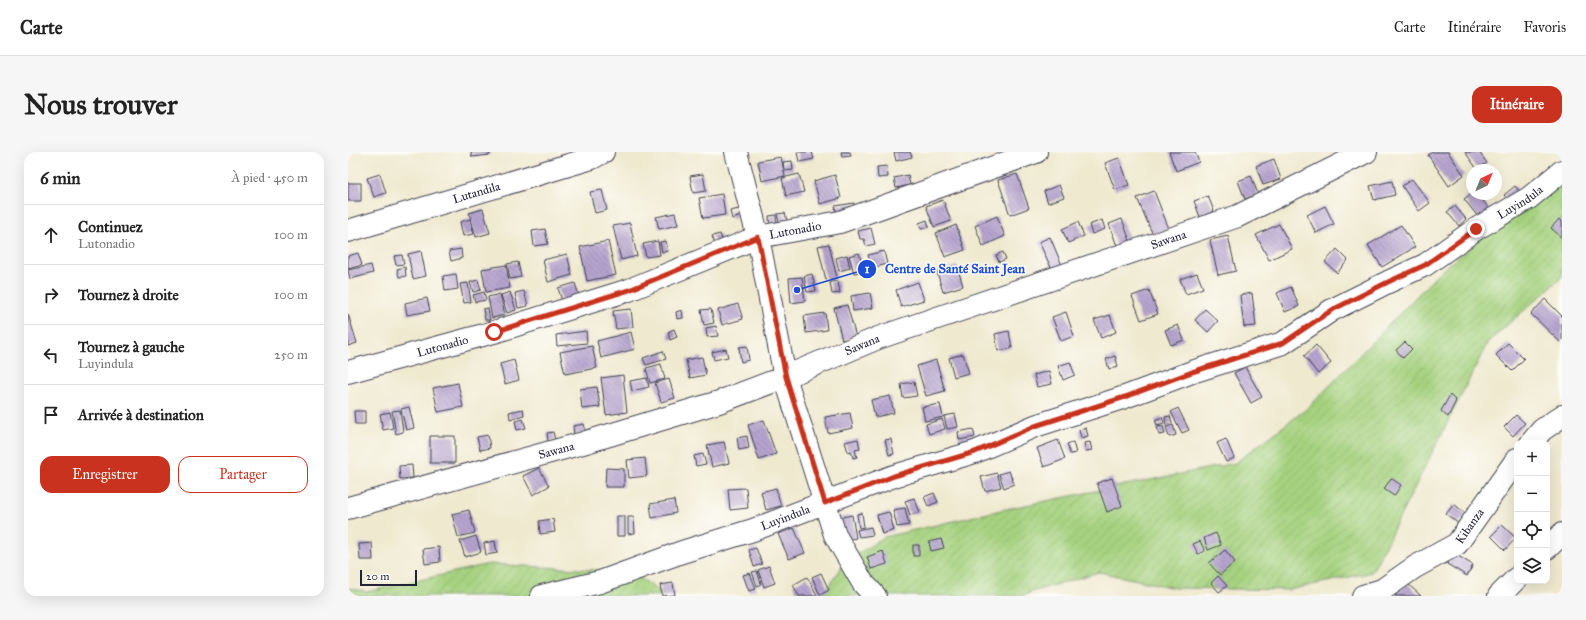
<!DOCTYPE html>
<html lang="fr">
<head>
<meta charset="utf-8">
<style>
  body { margin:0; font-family:"IM FELL Great Primer",serif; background:#f6f6f6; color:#222 }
  .controls { position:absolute; right:12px; bottom:12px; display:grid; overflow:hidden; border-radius:8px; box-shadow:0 4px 16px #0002 }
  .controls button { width:36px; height:36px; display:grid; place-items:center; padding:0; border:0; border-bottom:1px solid #e0e0e0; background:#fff; color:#222; font:20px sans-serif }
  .compass { position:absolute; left:1118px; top:12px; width:36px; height:36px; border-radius:50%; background:#fff; box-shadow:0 4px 16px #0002; rotate:43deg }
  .scale { position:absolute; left:12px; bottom:10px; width:57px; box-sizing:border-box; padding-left:4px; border:2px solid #22223b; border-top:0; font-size:11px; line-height:14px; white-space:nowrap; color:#22223b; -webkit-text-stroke:3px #fdfcf7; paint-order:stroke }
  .stop { position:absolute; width:12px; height:12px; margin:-9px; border:3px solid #c8321e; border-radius:50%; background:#fff }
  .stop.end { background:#c8321e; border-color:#fff; box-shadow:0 1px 4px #0008 }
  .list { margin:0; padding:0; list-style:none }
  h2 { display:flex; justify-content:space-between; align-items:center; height:52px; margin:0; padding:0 16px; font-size:17px }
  h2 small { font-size:13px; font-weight:400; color:#767676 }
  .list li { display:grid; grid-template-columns:26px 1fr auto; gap:12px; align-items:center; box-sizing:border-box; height:60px; padding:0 16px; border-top:1px solid #e0e0e0 }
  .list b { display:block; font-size:15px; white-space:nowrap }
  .list p { margin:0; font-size:13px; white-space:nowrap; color:#767676 }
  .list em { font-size:13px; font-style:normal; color:#767676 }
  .actions { display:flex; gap:8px; padding:12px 16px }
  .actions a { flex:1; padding:9px 0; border:1px solid #c8321e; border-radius:12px; text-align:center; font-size:14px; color:#c8321e }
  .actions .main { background:#c8321e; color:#fff }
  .icon { flex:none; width:22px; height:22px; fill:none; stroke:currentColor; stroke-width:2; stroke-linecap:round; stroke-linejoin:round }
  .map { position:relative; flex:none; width:1214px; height:444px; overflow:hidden; border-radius:12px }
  header { display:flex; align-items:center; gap:24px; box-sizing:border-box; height:56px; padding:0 20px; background:#fff; border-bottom:1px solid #e0e0e0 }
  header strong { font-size:19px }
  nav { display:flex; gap:22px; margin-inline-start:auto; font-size:14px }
  .intro { display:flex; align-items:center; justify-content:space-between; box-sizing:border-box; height:96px; padding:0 24px }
  h1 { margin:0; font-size:28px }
  .button { padding:10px 18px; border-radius:12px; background:#c8321e; color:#fff; font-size:14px; font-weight:700 }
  main { display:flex; gap:24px; padding:0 24px }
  aside { flex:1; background:#fff; border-radius:12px; box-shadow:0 4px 16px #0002 }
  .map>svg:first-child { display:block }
</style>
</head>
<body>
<header>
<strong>Carte</strong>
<nav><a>Carte</a><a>Itinéraire</a><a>Favoris</a></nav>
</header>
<div class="intro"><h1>Nous trouver</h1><a class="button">Itinéraire</a></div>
<main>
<aside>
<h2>6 min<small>À pied · 450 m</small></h2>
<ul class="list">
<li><svg class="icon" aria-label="ahead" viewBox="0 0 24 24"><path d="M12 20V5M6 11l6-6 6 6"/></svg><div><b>Continuez</b><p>Lutonadio</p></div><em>100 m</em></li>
<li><svg class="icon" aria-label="right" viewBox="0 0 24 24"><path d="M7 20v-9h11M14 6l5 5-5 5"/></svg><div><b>Tournez à droite</b></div><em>100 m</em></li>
<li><svg class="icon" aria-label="left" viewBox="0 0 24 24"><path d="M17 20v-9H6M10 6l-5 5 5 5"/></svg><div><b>Tournez à gauche</b><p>Luyindula</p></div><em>250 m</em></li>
<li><svg class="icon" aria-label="arrive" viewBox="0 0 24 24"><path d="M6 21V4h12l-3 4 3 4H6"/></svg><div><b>Arrivée à destination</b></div></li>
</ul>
<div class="actions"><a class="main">Enregistrer</a><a>Partager</a></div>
</aside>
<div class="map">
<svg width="1214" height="444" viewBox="0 0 1214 444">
  <defs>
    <pattern id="garden-furrows" width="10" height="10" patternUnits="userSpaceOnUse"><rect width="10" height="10" fill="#a6d27f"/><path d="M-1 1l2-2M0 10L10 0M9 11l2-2" fill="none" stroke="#8fb46f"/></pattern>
    <pattern id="building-back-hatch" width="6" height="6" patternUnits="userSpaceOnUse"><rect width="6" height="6" fill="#b6a4cf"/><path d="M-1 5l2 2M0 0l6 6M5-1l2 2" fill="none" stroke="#9485a9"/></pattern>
  </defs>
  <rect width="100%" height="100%" fill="#fdfcf7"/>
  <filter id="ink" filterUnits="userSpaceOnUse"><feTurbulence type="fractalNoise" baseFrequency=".025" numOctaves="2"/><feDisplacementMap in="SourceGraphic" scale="8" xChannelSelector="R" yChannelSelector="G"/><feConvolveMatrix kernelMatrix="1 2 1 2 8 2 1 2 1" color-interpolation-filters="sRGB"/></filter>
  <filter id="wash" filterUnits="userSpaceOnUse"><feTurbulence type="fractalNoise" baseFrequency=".012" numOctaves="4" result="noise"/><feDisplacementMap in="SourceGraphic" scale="16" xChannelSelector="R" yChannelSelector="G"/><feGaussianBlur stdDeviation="0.9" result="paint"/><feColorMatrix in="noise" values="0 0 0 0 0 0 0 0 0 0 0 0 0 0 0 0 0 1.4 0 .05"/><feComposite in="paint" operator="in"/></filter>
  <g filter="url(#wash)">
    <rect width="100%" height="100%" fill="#efe9cf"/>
    <path fill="url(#garden-furrows)" stroke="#647a5d" d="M1214 19V125L1140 190 1024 420 941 438 827 436 751 420 683 440 676 444H474L497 410 536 385 653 358 887 311 961 255 1093 119Z
      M141 412 284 420 318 444H0V436L19 440Z"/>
    <g id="blocks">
      <path fill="url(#building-back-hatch)" d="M123 0H142V3L124 5Z
        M449 0H464L466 7 451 10Z
        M493 0H502L503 4 494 5Z
        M546 0H562L564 5 548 9Z
        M821 0H847L851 10 828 19Z
        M1084 0H1100L1116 23 1101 34 1080 3Z
        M1117 0H1131L1139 11 1129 17Z
        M433 5 437 24 414 29 410 9Z
        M771 6 781 33 767 38 757 11Z
        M926 7 933 27 915 33 908 14Z
        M444 9 445 18 436 19 435 10Z
        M539 14 540 25 530 26 529 15Z
        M32 22 38 41 26 45 19 26Z
        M355 22 358 39 345 41 342 24Z
        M451 22 456 40 438 44 434 26Z
        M669 22 681 56 662 63 650 28Z
        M487 23 493 46 472 52 466 29Z
        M560 23 562 33 548 36 546 26Z
        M903 24 910 42 897 47 890 29Z
        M1064 27 1082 51 1071 59 1054 34Z
        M1044 29 1047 43 1026 48 1022 34Z
        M0 31H13V49H0Z
        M711 33 716 45 700 51 696 39Z
        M1167 34 1174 42 1163 51 1156 43Z
        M254 38 259 58 247 61 242 40Z
        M806 39 821 77 805 83 789 46Z
        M374 42 377 63 355 66 351 46Z
        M1123 42H1130L1142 58 1131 66 1116 47Z
        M860 44 866 59 852 65 846 49Z
        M595 48 603 69 586 75 578 54Z
        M506 51 508 60 489 64 487 54Z
        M977 54 986 72 968 81 959 63Z
        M1107 54 1118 67 1111 74 1099 60Z
        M135 57 142 81 128 85 121 61Z
        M391 57 393 64 384 67 382 59Z
        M327 61 330 73 311 77 308 65Z
        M437 61 441 77 433 79 429 62Z
        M428 63 429 80H422L421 64Z
        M649 64 657 84 635 94 627 74Z
        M122 67 126 82 115 84 112 70Z
        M774 67 782 89 769 94 761 72Z
        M1211 67 1214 70V86L1203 76Z
        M579 68 581 75 573 77 571 71Z
        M754 68 757 77 744 82 741 73Z
        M730 70 736 84 720 91 714 77Z
        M282 71 289 104 273 108 265 74Z
        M931 72 944 97 921 108 908 83Z
        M608 73 617 98 597 105 588 81Z
        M1053 73 1067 95 1034 115 1020 93Z
        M523 76 527 92 518 94 516 87H512L510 79Z
        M197 77 200 92 186 94 184 79Z
        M372 82 375 90 367 92 364 84Z
        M880 84 888 119 870 123 862 88Z
        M702 85 716 118 706 122 691 90Z
        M260 89 268 123 239 129 232 95Z
        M310 89 312 103 298 105 295 92Z
        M318 89 320 99 314 100 312 90Z
        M481 92 489 126 478 128 470 94Z
        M113 97 114 106 103 109 101 99Z
        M989 97 1000 108 989 121 977 110Z
        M73 99 78 124 65 127 60 102Z
        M536 99 539 112 524 116 520 103Z
        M655 100 658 107 651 110 648 103Z
        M10 101 14 113 0 117V104Z
        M511 101 516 119 506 121 501 104Z
        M219 102 224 123 200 130 195 108Z
        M54 103 56 112 48 113 46 104Z
        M499 103 502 116 491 119 488 106Z
        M170 110 173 125 162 127 159 112Z
        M23 113 25 121 2 127 0 118Z
        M158 113 162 136 138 140 134 117Z
        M609 114 615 134 595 140 589 120Z
        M57 115 58 124 51 125 49 117Z
        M849 121 855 136 838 142 832 127Z
        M108 122 110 137 97 139 95 124Z
        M464 122 468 139 459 140 456 124Z
        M454 125 457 149 443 151 441 126Z
        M130 128 133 138 125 140 122 130Z
        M490 129 492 141 484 142 482 130Z
        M570 130 576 148 553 155 548 138Z
        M120 131 123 150 116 151 112 132Z
        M227 131 231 144 214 149 210 136Z
        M943 135 951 154 937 160 929 141Z
        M801 138 810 162 793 168 784 144Z
        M176 139 180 154 170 156 167 141Z
        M136 140 138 148 127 150 125 143Z
        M162 140 168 158 159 161 153 143Z
        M522 141 525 156 505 159 503 144Z
        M904 141 908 174 896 175 892 143Z
        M152 142 157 163 144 166 140 145Z
        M79 146 82 159 59 163 57 151Z
        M1197 147 1214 164V188L1212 190 1183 162Z
        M390 152 395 167 374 173 370 158Z
        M499 153 508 185 494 188 486 156Z
        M140 156 142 168H137L135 157Z
        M283 157 285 175 268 177 265 159Z
        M363 157 366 171 356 173 353 158Z
        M857 157 870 169 860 180 847 168Z
        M334 158 335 166 329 167 328 160Z
        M718 160 726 184 713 189 704 165Z
        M477 161 479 178 458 181 456 164Z
        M0 162 9 191 0 194Z
        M762 163 768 180 753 186 746 168Z
        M830 173 836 188 823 193 817 178Z
        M368 174 370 184 359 185 358 176Z
        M326 177 329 185 322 188 320 180Z
        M238 179 239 191 209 194 208 183Z
        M661 179 664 196 650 199 647 182Z
        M283 180 287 197 253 206 249 189Z
        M1057 190 1064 197 1055 206 1048 198Z
        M1160 191 1176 207 1164 219 1148 203Z
        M968 193 983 211 970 222 956 204Z
        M244 194 249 216 217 222 212 200Z
        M399 194 401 208 393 210 391 195Z
        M378 197 380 205 366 208 364 200Z
        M315 199 318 207 298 213 295 206Z
        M615 202 621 221 606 225 601 206Z
        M767 204 770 214 761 217 758 207Z
        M354 205 358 223 342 226 338 208Z
        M166 208 171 228 157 232 152 212Z
        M588 208 597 239 578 244 569 214Z
        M722 210 727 223 715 228 710 214Z
        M313 212 317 227 302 231 298 216Z
        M897 215 914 245 903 251 886 221Z
        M701 219 704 232 689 235 686 223Z
        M275 223 279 260 258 263 253 226Z
        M299 226 301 235 284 239 282 229Z
        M321 227 327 246 313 250 307 231Z
        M566 230 569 244 555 246 553 232Z
        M110 231 115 255 90 260 85 236Z
        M249 235 252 255 234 257 232 237Z
        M1102 243 1108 249 1100 265 1093 259Z
        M542 244 546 261 527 265 523 248Z
        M592 252 595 265 577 269 574 255Z
        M61 255 66 276 58 278 53 257Z
        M830 256 841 278 834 281 823 260Z
        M175 257 176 263 162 267 161 260Z
        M52 258 55 280 48 282 44 259Z
        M6 259H17V272H7Z
        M42 260 45 276 35 278 32 262Z
        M502 261 505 276 480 281 477 265Z
        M607 262 610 275 599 277 596 264Z
        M1168 263 1177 271 1165 284 1156 275Z
        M822 264 824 271 818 273 817 265Z
        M814 265 816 271 809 273 807 268Z
        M175 267 178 276 169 278 167 269Z
        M594 267 597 277 581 282 578 272Z
        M416 268 428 302 411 308 400 273Z
        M236 272 238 281 226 283 225 274Z
        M825 273 828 283 821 285 818 275Z
        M815 274 817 282 811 283 809 275Z
        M738 276 740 284 733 286 731 278Z
        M625 277 627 285 611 288 610 280Z
        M205 280 207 288 200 289 199 281Z
        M140 283 142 296 132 298 129 285Z
        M82 284H107V311H82Z
        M399 284 401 296 391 298 389 286Z
        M510 287 512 297 507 298 509 305 505 306 503 299 500 300 497 290Z
        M543 287 546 302 541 303 537 288Z
        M878 287 886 306 878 310 869 291Z
        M710 288 717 307 696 315 689 296Z
        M376 290 381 311 364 315 359 293Z
        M725 290 728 301 722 302 719 292Z
        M742 290 744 298 738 299 736 291Z
        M355 302 358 312 348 314 346 304Z
        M297 306 299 324 281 326 279 308Z
        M64 313 65 326 52 327 51 314Z
        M191 316 201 334 185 343 175 324Z
        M258 316 276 317V335H257Z
        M661 319 666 332 656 336 651 322Z
        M649 321 653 335 637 339 633 325Z
        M764 326 774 354 759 360 749 331Z
        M1043 326 1053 333 1046 344 1036 337Z
        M398 336 400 356 382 358 380 337Z
        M428 336 433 354 418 358 413 340Z
        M586 341 590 350 580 354 576 345Z
        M566 346 572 360 562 363 557 349Z
        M326 348 328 361 304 366 302 352Z
        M1106 352 1118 362 1111 372 1098 362Z
        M557 356 561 373 549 375 545 358Z
        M121 358 127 381 110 385 104 362Z
        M541 360 546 378 534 382 529 363Z
        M514 361 516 375 511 376 509 362Z
        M504 363 508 386 495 389 490 366Z
        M269 364H277V384H269Z
        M280 365H286L287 381 280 382Z
        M205 367 207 380 192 382 191 369Z
        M1154 373 1168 386 1157 398 1143 384Z
        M523 375 525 383 511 385 509 378Z
        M446 376 457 401 441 407 430 382Z
        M868 381 873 393 860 398 856 386Z
        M128 384 133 400 117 405 112 389Z
        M593 387 596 396 583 399 581 390Z
        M147 389 149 401 138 403 136 391Z
        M852 389 857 399 850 402 845 392Z
        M24 391 25 408H12L11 392Z
        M565 393H571V404H565Z
        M91 395 92 410 77 412 75 397Z
        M408 396 414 412 406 415 401 398Z
        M877 398 887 410 872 423 861 411Z
        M535 399 539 412 523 417 519 405Z
        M1105 401 1125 413 1119 424 1099 412Z
        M421 414 427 431 416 435 410 418Z
        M409 419 413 432 409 434 404 420Z
        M402 421 408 437 401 439 395 423Z
        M473 421 481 438 472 443 464 425Z
        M870 424 879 434 871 440 863 431Z
        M459 425 469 443 468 444H451L445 433Z
        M325 431 327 443 314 444 312 433Z
        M1059 431 1073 444H1047Z"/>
    </g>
  </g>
  <g filter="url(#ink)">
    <use href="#blocks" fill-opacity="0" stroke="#414051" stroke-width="1"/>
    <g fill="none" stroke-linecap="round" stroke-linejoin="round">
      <g stroke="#414051" stroke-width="24">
        <g id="minor">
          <path d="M388 0 410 85 437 225 487 383 515 431 527 444"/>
          <path id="s1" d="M0 79 244 6 255 0"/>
          <path id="s2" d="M0 220 146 180 281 138 410 85 492 70 688 0"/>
          <path d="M1183 291 1194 278 1214 264"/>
          <path id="s3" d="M0 356 235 291 371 250 437 225 530 186 890 64 1018 0"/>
          <path d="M1199 396 1214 382"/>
          <path id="s4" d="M194 444 252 430 334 400 405 378 546 324 627 300 687 274 777 245 844 220 935 191 984 158 1040 130 1077 113 1128 77 1181 46 1214 19"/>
          <path id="s5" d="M1015 444 1034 438 1067 415 1109 392 1169 307"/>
          <path d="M1151 444 1169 426"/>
        </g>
      </g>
      <use href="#minor" stroke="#fff" stroke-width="22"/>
    </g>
  </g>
  <g fill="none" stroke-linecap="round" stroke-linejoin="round" filter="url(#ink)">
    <path stroke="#c8321e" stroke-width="5" d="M146 180 281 138 410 85 438 225 477 351 546 324 627 300 687 274 777 245 844 220 935 191 984 158 1040 130 1077 113 1128 77"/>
  </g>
  <g text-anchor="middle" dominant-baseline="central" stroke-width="3" stroke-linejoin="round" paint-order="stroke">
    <g font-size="12" fill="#22223b" stroke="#fdfcf7">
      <text stroke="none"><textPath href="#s1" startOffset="134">Lutandila</textPath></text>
      <text stroke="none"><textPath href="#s4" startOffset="1060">Luyindula</textPath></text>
      <text stroke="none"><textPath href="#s2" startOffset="470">Lutonadio</textPath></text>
      <text stroke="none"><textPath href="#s3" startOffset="864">Sawana</textPath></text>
      <text stroke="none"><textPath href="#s3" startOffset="540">Sawana</textPath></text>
      <text stroke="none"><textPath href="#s2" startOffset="98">Lutonadio</textPath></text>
      <text stroke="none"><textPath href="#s3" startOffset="216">Sawana</textPath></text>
      <text stroke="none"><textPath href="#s4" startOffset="256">Luyindula</textPath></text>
      <text stroke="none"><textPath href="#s5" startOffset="130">Kibanza</textPath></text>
    </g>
  </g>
  <path fill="none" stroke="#1d4ed8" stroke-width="1.5" d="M449 138L519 117"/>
  <g fill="#1d4ed8" stroke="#fdfcf7" stroke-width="1.5">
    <circle cx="449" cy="138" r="4"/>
    <circle cx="519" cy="117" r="10"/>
  </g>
  <g font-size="12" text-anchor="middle" font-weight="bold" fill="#fff">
    <text x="519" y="121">1</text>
  </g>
  <g font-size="13" text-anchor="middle" font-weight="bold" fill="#1d4ed8" stroke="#fdfcf7" stroke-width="3" stroke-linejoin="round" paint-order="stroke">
    <text x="607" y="121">Centre de Santé Saint Jean</text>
  </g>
</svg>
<div class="controls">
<button>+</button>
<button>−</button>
<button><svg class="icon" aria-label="locate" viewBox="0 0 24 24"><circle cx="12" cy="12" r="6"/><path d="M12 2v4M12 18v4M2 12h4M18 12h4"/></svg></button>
<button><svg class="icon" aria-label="layers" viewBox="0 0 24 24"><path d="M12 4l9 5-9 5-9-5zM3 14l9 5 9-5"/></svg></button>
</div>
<svg class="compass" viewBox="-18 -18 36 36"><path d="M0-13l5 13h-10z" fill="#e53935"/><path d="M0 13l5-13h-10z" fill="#767676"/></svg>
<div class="scale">20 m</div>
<div class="stop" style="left:146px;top:180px"></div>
<div class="stop end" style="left:1128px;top:77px"></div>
</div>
</main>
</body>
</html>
